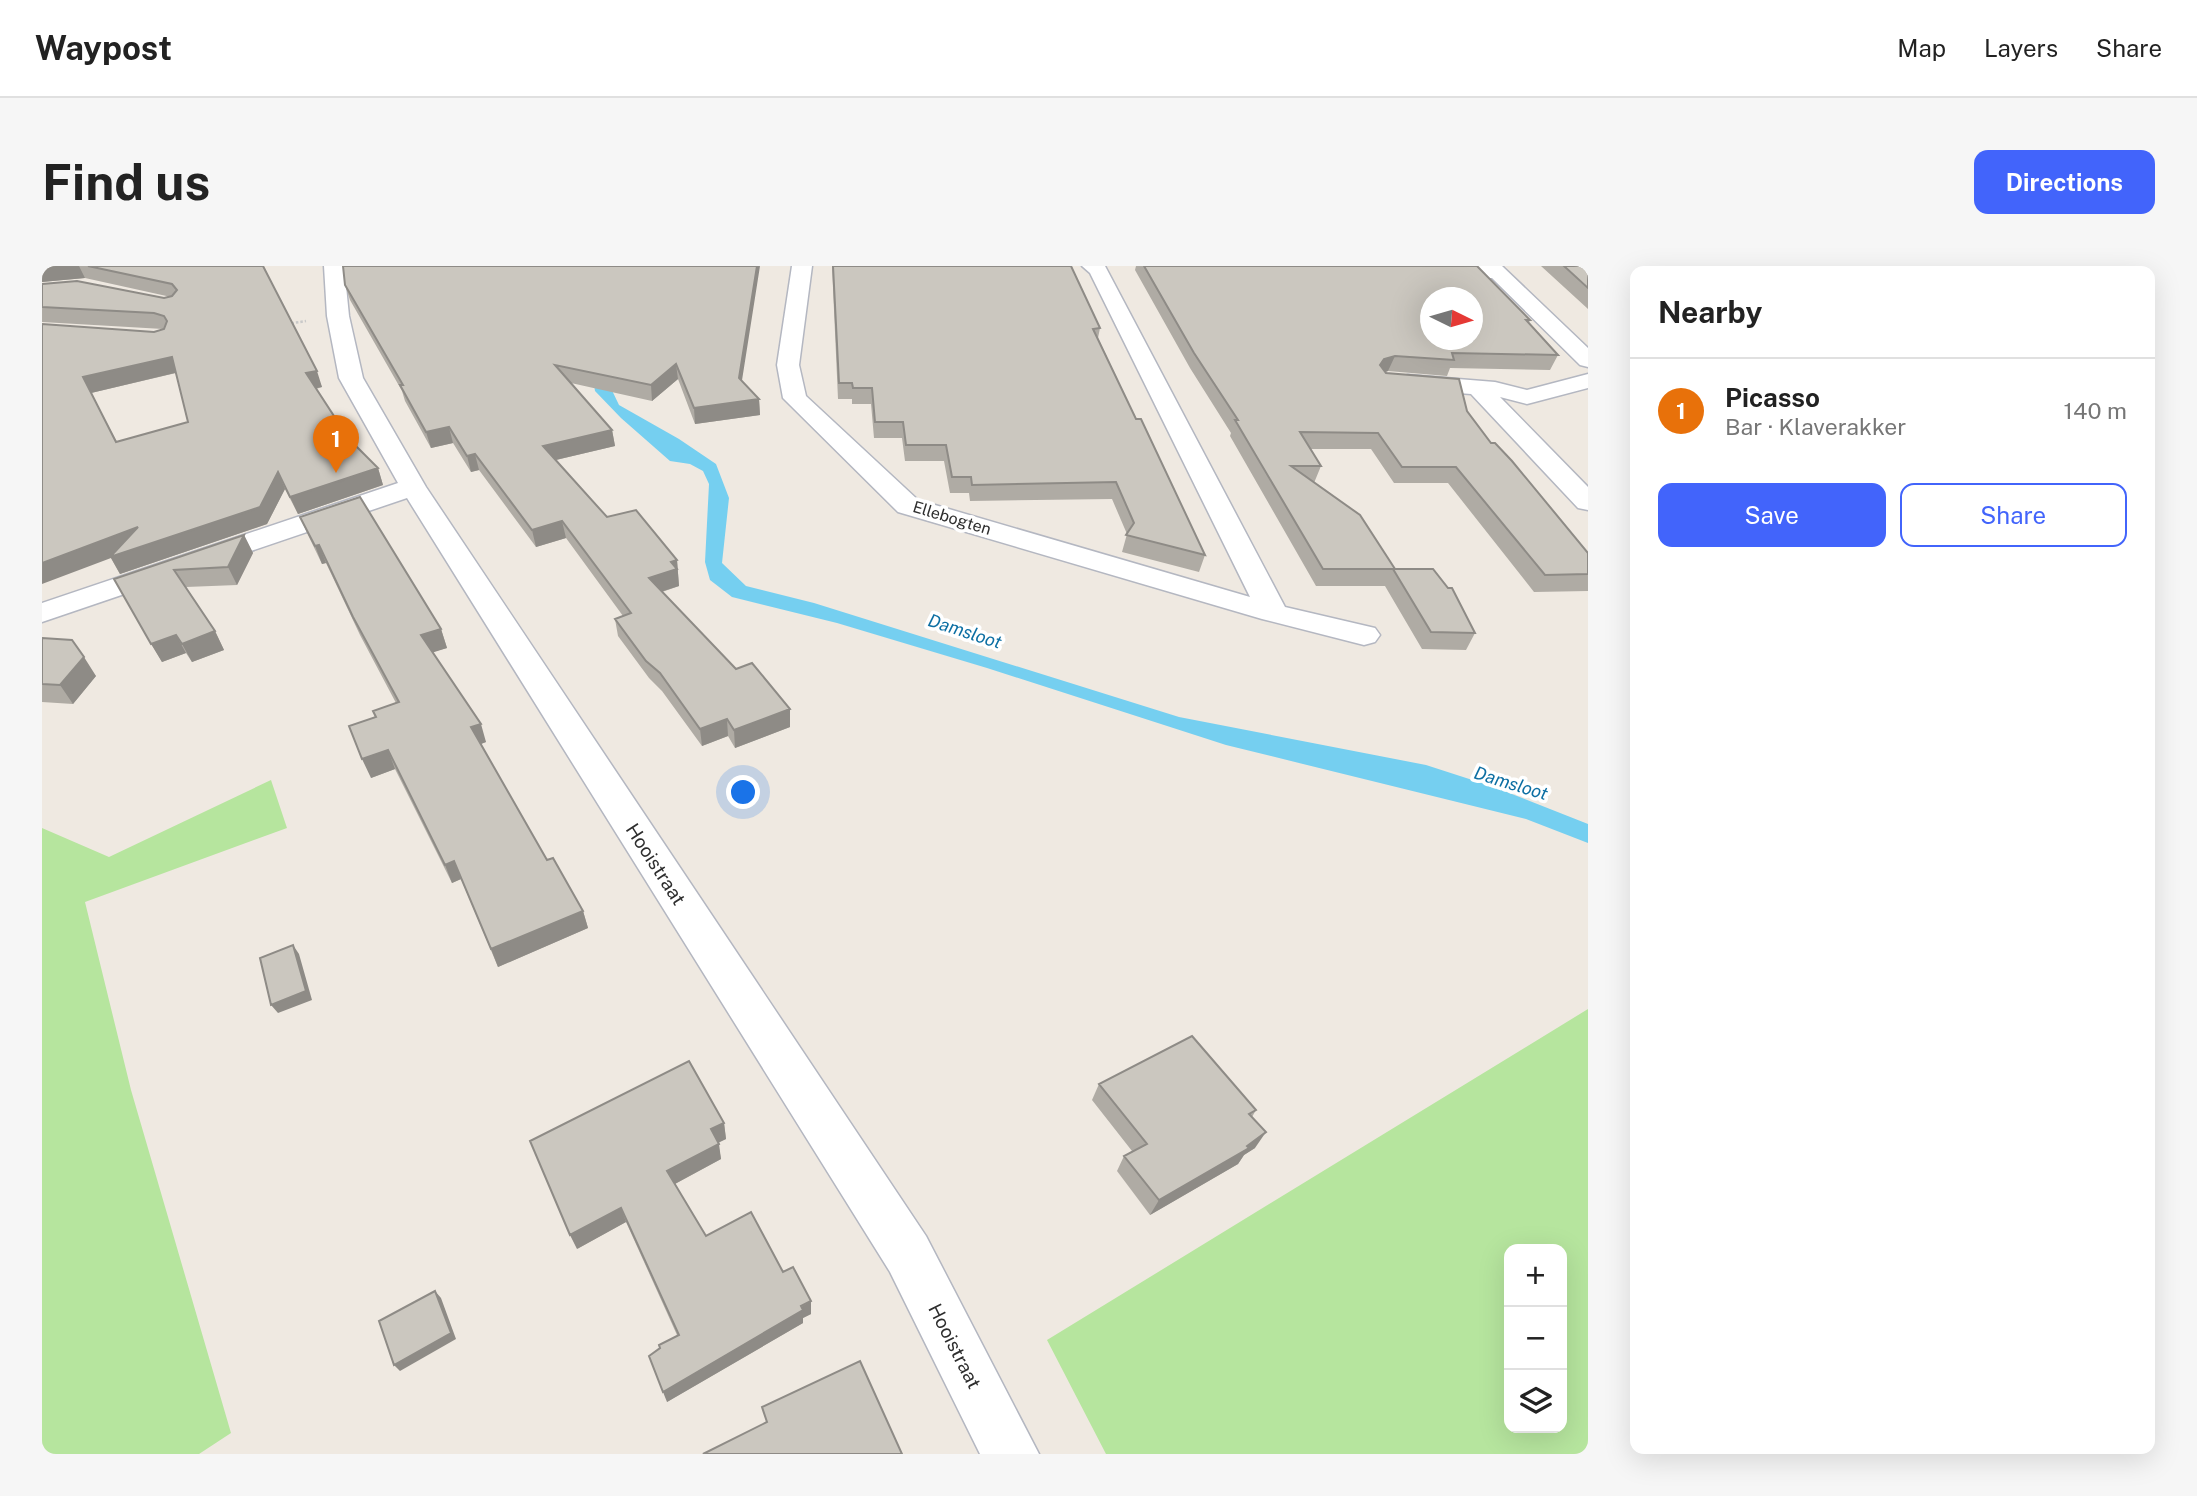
<!DOCTYPE html>
<html lang="en">
<head>
<meta charset="utf-8">
<style>
  body { margin:0; font-family:"Public Sans",sans-serif; background:#f6f6f6; color:#222 }
  .controls { position:absolute; right:21px; bottom:21px; display:grid; overflow:hidden; border-radius:14px; box-shadow:0 7px 28px #0002 }
  .controls button { width:63px; height:63px; display:grid; place-items:center; padding:0; border:0; border-bottom:2px solid #e0e0e0; background:#fff; color:#222; font:35px sans-serif }
  .compass { position:absolute; left:1378px; top:21px; width:63px; height:63px; border-radius:50%; background:#fff; box-shadow:0 7px 28px #0002; rotate:95deg }
  .you { position:absolute; left:702px; top:527px; width:24px; height:24px; margin:-18px; border:5px solid #fff; border-radius:50%; background:#1a73e8; box-shadow:0 0 0 10px #1a73e833 }
  .badge { display:grid; place-items:center; width:46px; height:46px; border-radius:50%; background:#4264fb; color:#fff; font-size:23px; font-weight:700 }
  .pin { position:absolute; translate:-50% -58px; filter:drop-shadow(0 2px 4px #0008) }
  .pin::after { content:''; position:absolute; top:37px; width:24px; height:21px; background:inherit; clip-path:polygon(0 0,100% 0,50% 100%) }
  .list { margin:0; padding:0; list-style:none }
  h2 { display:flex; justify-content:space-between; align-items:center; height:91px; margin:0; padding:0 28px; font-size:30px }
  h2 small { font-size:23px; font-weight:400; color:#767676 }
  .list li { display:grid; grid-template-columns:46px 1fr auto; gap:21px; align-items:center; box-sizing:border-box; height:105px; padding:0 28px; border-top:2px solid #e0e0e0 }
  .list b { display:block; font-size:26px; white-space:nowrap }
  .list p { margin:0; font-size:23px; white-space:nowrap; color:#767676 }
  .list em { font-size:23px; font-style:normal; color:#767676 }
  .actions { display:flex; gap:14px; padding:21px 28px }
  .actions a { flex:1; padding:16px 0; border:2px solid #4264fb; border-radius:14px; text-align:center; font-size:24px; color:#4264fb }
  .actions .main { background:#4264fb; color:#fff }
  .icon { flex:none; width:38px; height:38px; fill:none; stroke:currentColor; stroke-width:2; stroke-linecap:round; stroke-linejoin:round }
  .map { position:relative; flex:none; width:1546px; height:1188px; overflow:hidden; border-radius:14px }
  header { display:flex; align-items:center; gap:42px; box-sizing:border-box; height:98px; padding:0 35px; background:#fff; border-bottom:2px solid #e0e0e0 }
  header strong { font-size:33px }
  nav { display:flex; gap:38px; margin-inline-start:auto; font-size:24px }
  .intro { display:flex; align-items:center; justify-content:space-between; box-sizing:border-box; height:168px; padding:0 42px }
  h1 { margin:0; font-size:49px }
  .button { padding:18px 32px; border-radius:14px; background:#4264fb; color:#fff; font-size:24px; font-weight:700 }
  main { display:flex; gap:42px; padding:0 42px }
  aside { flex:1; background:#fff; border-radius:14px; box-shadow:0 7px 28px #0002 }
  .map>svg:first-child { display:block }
</style>
</head>
<body>
<header>
<strong>Waypost</strong>
<nav><a>Map</a><a>Layers</a><a>Share</a></nav>
</header>
<div class="intro"><h1>Find us</h1><a class="button">Directions</a></div>
<main>
<div class="map">
<svg width="1546" height="1188" viewBox="0 0 1546 1188">
  <rect width="100%" height="100%" fill="#efe9e1"/>
  <path fill="#b6e59e" fill-rule="evenodd" d="M229 514 245 562 43 636 89 824 189 1167 157 1188H0V562L67 591Z
    M1546 743V1188H1064L1005 1074ZM1467 983H1520V1162H1467Z"/>
  <path fill="#75cff0" d="M549 99 566 116 577 139 637 173 674 198 687 232 680 297 704 320 772 337 1137 451 1384 499 1452 521 1546 558V577L1484 553 1184 479 945 402 795 357 690 331 668 314 663 296 667 218 661 205 648 198 628 195 579 152 553 125Z"/>
  <g fill="none" stroke-linecap="round" stroke-linejoin="round">
    <g stroke="#b4b7c1" stroke-width="3">
      <path id="street" d="M282 0H302L307 50 321 112 384 221 884 970 997 1188H938L848 1006 365 232 0 356V337L356 217 297 112 285 50Z
        M750 0H770L757 99 764 130 876 234 1208 331 1048 7 1040 0H1063L1243 341 1333 362 1338 369 1333 376 1322 379 1220 353 856 246 741 132 735 99Z
        M1460 0 1546 82V101L1538 99 1450 12 1390 11 1380 5 1386 0Z
        M1546 108V122L1485 138 1458 131 1546 221V244L1536 242 1429 128 1366 123 1358 121 1354 116 1358 111 1366 109 1453 116 1485 124Z"/>
    </g>
    <path stroke="#c9c9c9" stroke-width="2.5" stroke-dasharray="2.5 2" stroke-linecap="butt" d="M245 58 264 55"/>
    <use href="#street" fill="#fff" fill-rule="evenodd"/>
  </g>
  <path fill="#afaba4" fill-rule="evenodd" d="M0 0H221L280 121 274 123 307 173 336 202 341 219 256 248 243 223 225 258 78 308 69 292 0 58 112 66 121 63 0 56V18L122 32 129 31 43 12 0 16ZM134 107 146 156 75 176 49 127Z
    M790 0H1029L1058 62 1056 72 1094 153 1163 289 1157 306 1080 286 1085 268 1070 233 928 235 927 227H908L902 195H863L860 172H832L829 138H810V133H796Z
    M1094 0H1435L1488 54 1487 57 1516 89 1508 104 1408 102 1405 110 1346 105 1344 106 1425 145 1449 177 1546 287V325L1492 326 1406 217H1352L1329 183H1268L1279 200 1272 217 1353 303 1433 367 1424 384 1380 383 1343 320H1274L1188 170 1189 167 1148 102 1093 4Z
    M1499 0H1546V43Z
    M303 19 700 115 717 133 718 149 653 158 636 113 610 135 529 117 570 164 573 180 514 194 565 251 635 294 637 320 620 326 748 461 693 482 686 470 660 480 620 425 607 412 576 370 573 353 581 350 524 272 494 281 437 204 429 206 411 177 389 182 363 135 360 125 308 34Z
    M258 251 399 363 405 382 390 386 444 476 439 478 505 594 541 645 546 662 456 701 419 613 410 617 353 503 329 512 334 451 354 437 318 369 284 297 280 298 266 269Z
    M202 269 211 287 195 319 144 321 173 365 182 384 150 396 144 387 120 396 72 313Z
    M0 372 54 410 31 438 0 436Z
    M1057 818 1214 844 1210 851 1213 882 1202 889 1196 898 1108 949 1075 905 1082 890 1090 885 1050 834Z
    M682 857 684 873 676 877 679 893 633 918 664 970 741 1006 769 1048 761 1052V1057L625 1136 635 1069 584 956 535 983Z"/>
  <path fill="#8e8b86" d="M11 0H37L43 12 0 16V1Z
    M715 0H718L698 127 697 112Z
    M1353 90 1346 105 1336 108 1338 99 1342 93Z
    M130 91 137 106 49 127 41 111Z
    M634 98 636 113 610 135 609 119Z
    M275 105 280 121 270 123 264 107Z
    M717 133 718 149 653 158 652 142Z
    M407 161 411 177 389 182 384 166Z
    M570 164 573 180 505 196 501 180Z
    M433 188 437 204 429 206 425 190Z
    M336 202 341 219 256 248 248 231Z
    M236 206 243 223 225 258 78 308 69 292 0 318V297L96 261Z
    M520 255 524 272 494 281 490 264Z
    M202 269 211 287 195 319 186 301Z
    M277 279 284 297 280 298 273 280Z
    M635 294 637 320 609 329 607 312 629 296Z
    M399 363 405 382 386 388 379 369Z
    M173 365 182 384 150 396 140 378Z
    M134 369 144 387 120 396 109 378Z
    M42 391 54 410 31 438 18 419Z
    M748 443V461L693 482 692 464Z
    M685 453 686 470 660 480 658 463Z
    M439 458 444 476 436 479 429 461Z
    M346 484 353 503 329 512 320 493Z
    M412 595 419 613 410 617 403 599Z
    M541 645 546 662 456 701 449 683Z
    M251 679 257 688 270 734 236 747 229 739Z
    M682 857 684 873 671 879 669 863Z
    M1224 866 1213 882 1202 889 1196 898 1108 949 1117 934 1205 880Z
    M677 878 679 893 629 920 625 905Z
    M579 942 584 956 535 983 528 969Z
    M393 1025 399 1032 414 1073 358 1105 352 1099Z
    M769 1035V1048L761 1052V1057L625 1136 621 1126Z"/>
  <path fill="#cbc7bf" stroke="#8e8b86" stroke-width="2" fill-rule="evenodd" d="M46 0H221L275 105 264 107 307 173 336 202 248 231 236 206 218 241 68 291 96 261 0 297V58L112 66 122 63 125 55 122 50 112 47 0 41V18L35 15 122 32 130 30 135 24 130 18ZM130 91 146 156 74 176 41 111Z
    M301 0H715L697 112 717 133 652 142 634 98 609 119 513 99 570 164 501 180 565 251 594 244 635 294 629 296 635 303 607 312 694 403 710 397 748 443 692 464 685 453 658 463 618 407 604 395 573 353 589 347 520 255 490 264 433 188 425 190 407 161 384 166 358 119H361L303 19Z
    M791 0H1029L1058 62 1051 63 1094 153H1099L1163 289 1084 269 1092 257 1074 216 930 219 929 211H910L904 179H864L861 156H833L830 122H811L810 117H797Z
    M1102 0H1435L1488 54H1484L1516 89 1410 87 1412 94 1353 90 1342 93 1338 99 1344 107 1417 113 1425 145 1449 177H1453L1470 195 1546 287V308L1503 309 1414 201H1360L1336 167 1258 166 1279 200H1249L1318 249 1353 303H1281L1193 154H1196L1152 87ZM1389 32H1431V74H1389Z
    M1522 0H1546V22Z
    M318 231 399 363 379 369 439 458 429 461 505 594 511 592 541 645 449 683 412 595 403 599 346 484 320 493 307 460 334 451 331 445 357 436 311 351 277 279 273 280 258 251Z
    M202 269 186 301 132 304 173 365 140 378 134 369 109 378 72 313Z
    M1351 303H1391L1406 322H1410L1433 367 1389 366Z
    M0 372 30 374 42 391 18 419 0 418Z
    M251 679 264 725 229 739 218 692Z
    M1150 770 1214 844 1207 848 1224 866 1205 880 1207 882 1117 934 1082 890 1105 878 1057 818Z
    M647 795 682 857 669 863 677 878 625 905 664 970 709 946 741 1006 751 1001 769 1035 759 1040 761 1044 621 1126 607 1090 618 1082 617 1079 637 1069 579 942 528 969 488 875Z
    M393 1025 409 1067 352 1099 337 1055Z
    M818 1095 860 1188H661L725 1156 720 1141Z"/>
  <g text-anchor="middle" dominant-baseline="central" stroke-width="7" stroke-linejoin="round" paint-order="stroke">
    <g font-size="16" fill="#2e2e2e" stroke="#fff">
      <text transform="translate(910 252) rotate(17)">Ellebogten</text>
    </g>
    <g font-size="18" font-style="italic" fill="#0d6fa3" stroke="#fff">
      <text transform="translate(923 365) rotate(18)">Damsloot</text>
      <text transform="translate(1469 517) rotate(17)">Damsloot</text>
    </g>
    <g font-size="19" fill="#2e2e2e" stroke="#fff">
      <text transform="translate(614 598) rotate(57)">Hooistraat</text>
      <text transform="translate(913 1080) rotate(63)">Hooistraat</text>
    </g>
  </g>
</svg>
<div class="controls">
<button>+</button>
<button>−</button>
<button><svg class="icon" aria-label="layers" viewBox="0 0 24 24"><path d="M12 4l9 5-9 5-9-5zM3 14l9 5 9-5"/></svg></button>
</div>
<svg class="compass" viewBox="-18 -18 36 36"><path d="M0-13l5 13h-10z" fill="#e53935"/><path d="M0 13l5-13h-10z" fill="#767676"/></svg>
<div class="you"></div>
<div class="pin badge" style="left:294px;top:207px;background:#e8710a">1</div>
</div>
<aside>
<h2>Nearby<small></small></h2>
<ul class="list">
<li><span class="badge" style="background:#e8710a">1</span><div><b>Picasso</b><p>Bar · Klaverakker</p></div><em>140 m</em></li>
</ul>
<div class="actions"><a class="main">Save</a><a>Share</a></div>
</aside>
</main>
</body>
</html>
